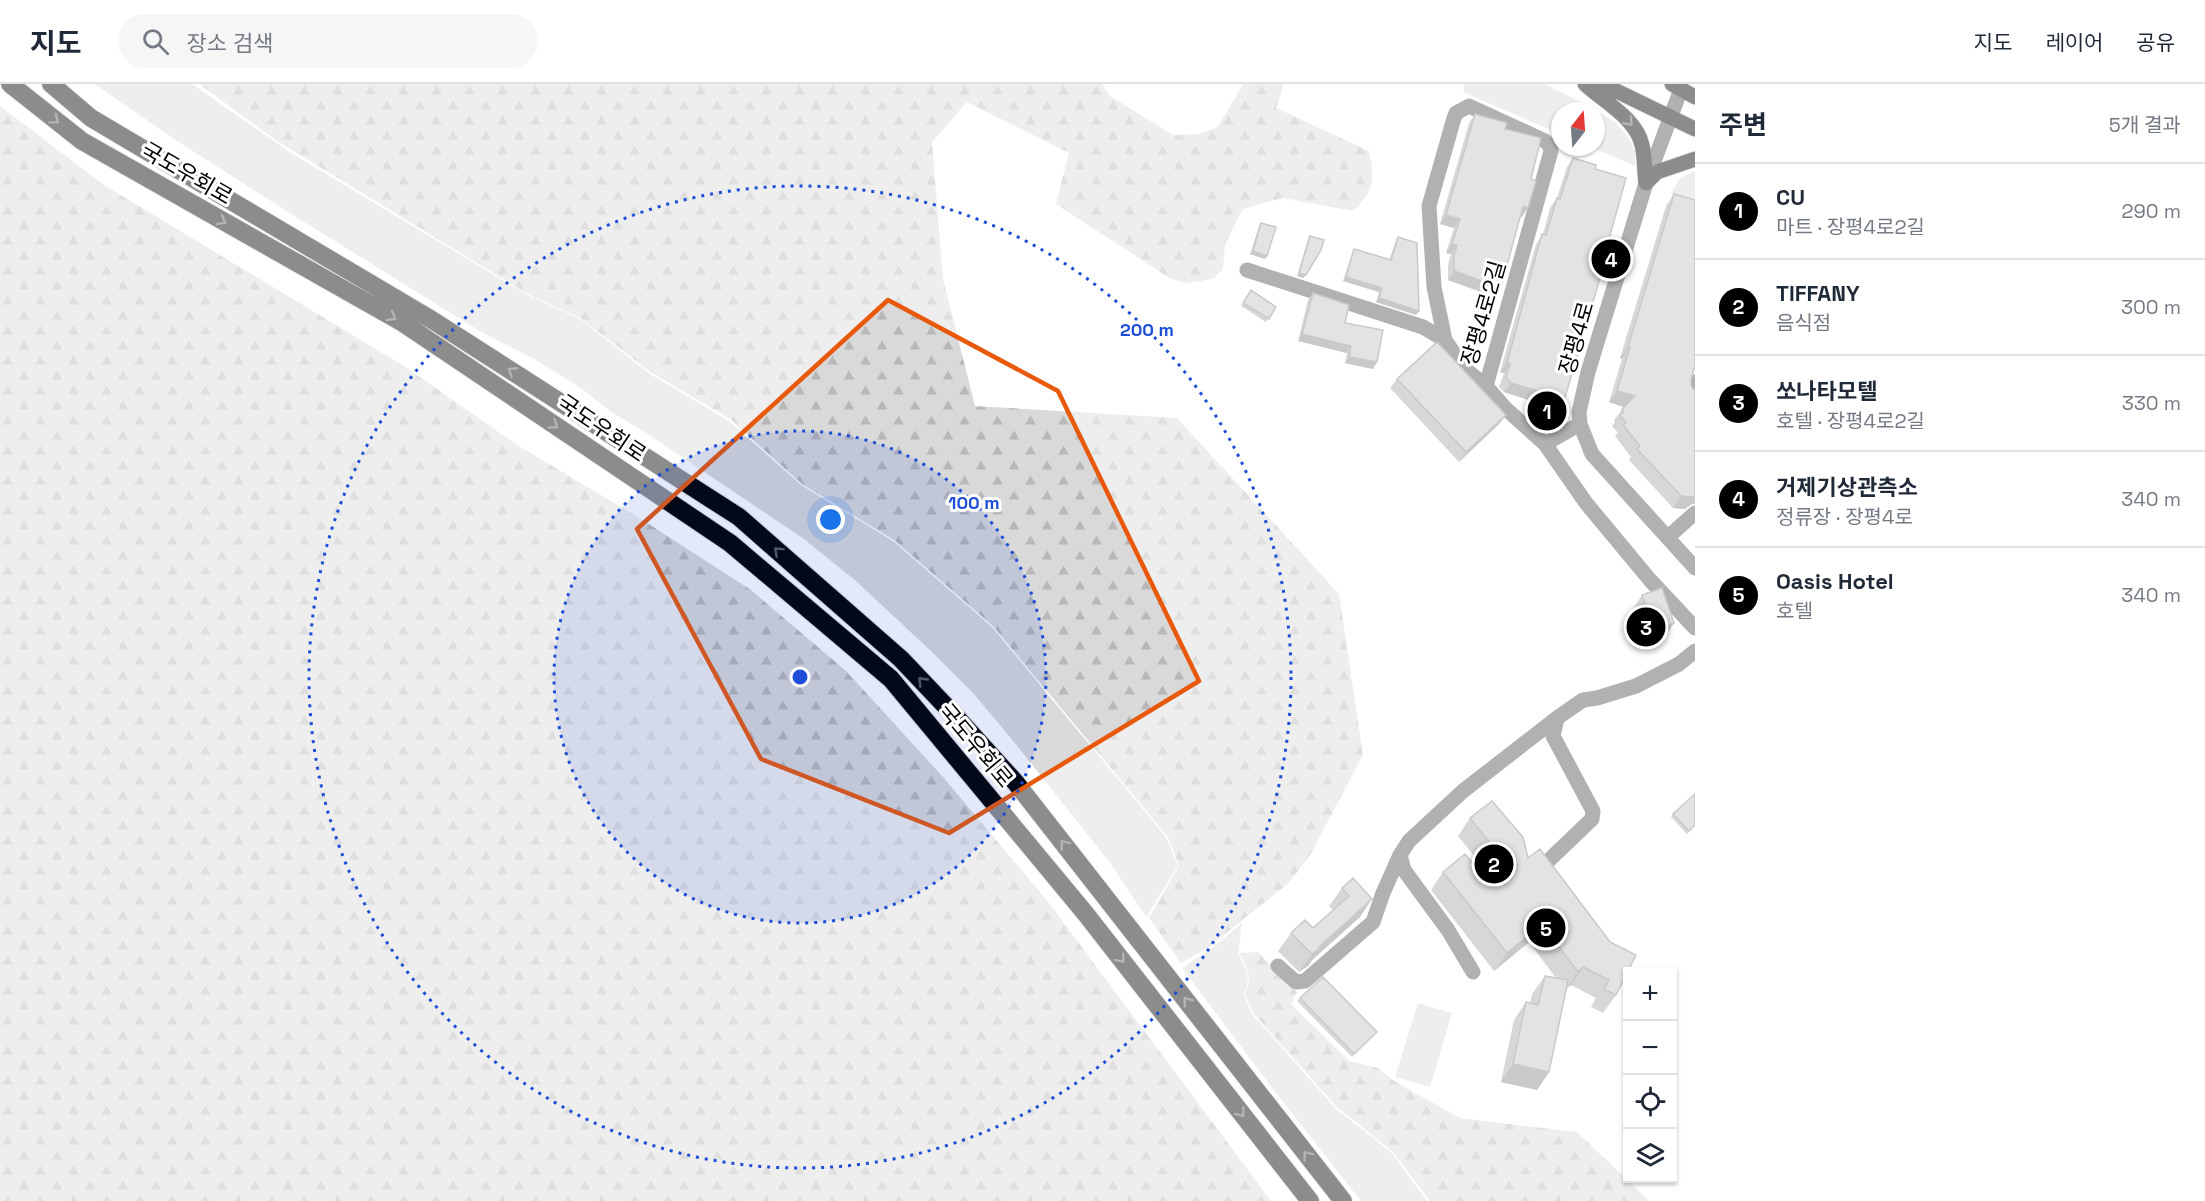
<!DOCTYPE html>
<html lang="ko">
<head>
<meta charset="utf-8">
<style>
  body { margin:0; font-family:"Space Grotesk","Noto Sans KR",sans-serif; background:#f6f6f7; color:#1f2937 }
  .controls { position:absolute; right:18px; bottom:18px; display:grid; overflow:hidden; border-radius:0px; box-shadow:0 2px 4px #0004 }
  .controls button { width:54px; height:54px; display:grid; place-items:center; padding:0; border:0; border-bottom:2px solid #e0e1e3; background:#fff; color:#1f2937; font:30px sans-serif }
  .compass { position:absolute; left:1551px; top:18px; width:54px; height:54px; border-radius:50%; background:#fff; box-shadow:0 2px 4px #0004; rotate:17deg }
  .you { position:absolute; left:831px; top:436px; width:21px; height:21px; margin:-15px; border:4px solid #fff; border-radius:50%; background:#1a73e8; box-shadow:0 0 0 9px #1a73e833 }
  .badge { display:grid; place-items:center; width:39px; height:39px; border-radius:50%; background:#000; color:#fff; font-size:20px; font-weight:700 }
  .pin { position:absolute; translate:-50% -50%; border:3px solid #fff; box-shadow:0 2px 6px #0006 }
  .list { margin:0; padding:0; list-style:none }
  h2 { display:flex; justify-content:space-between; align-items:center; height:78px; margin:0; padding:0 24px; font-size:26px }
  h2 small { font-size:20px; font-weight:400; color:#747a83 }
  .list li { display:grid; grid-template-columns:39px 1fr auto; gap:18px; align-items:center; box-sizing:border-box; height:96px; padding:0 24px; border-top:2px solid #e0e1e3 }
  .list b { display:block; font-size:22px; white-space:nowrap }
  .list p { margin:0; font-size:20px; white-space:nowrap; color:#747a83 }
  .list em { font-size:20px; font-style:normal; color:#747a83 }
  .icon { flex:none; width:33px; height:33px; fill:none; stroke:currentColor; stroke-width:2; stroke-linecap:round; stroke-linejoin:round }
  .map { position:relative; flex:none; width:1695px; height:1117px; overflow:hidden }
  header { display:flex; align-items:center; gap:36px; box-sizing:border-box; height:84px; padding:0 30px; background:#fff; border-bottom:2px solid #e0e1e3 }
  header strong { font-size:28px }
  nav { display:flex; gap:33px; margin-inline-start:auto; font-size:21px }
  .search { width:420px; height:54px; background:#f6f6f7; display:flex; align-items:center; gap:15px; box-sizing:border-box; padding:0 21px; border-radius:33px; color:#747a83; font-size:22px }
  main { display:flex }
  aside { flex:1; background:#fff }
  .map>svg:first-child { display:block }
</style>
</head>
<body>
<header>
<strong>지도</strong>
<div class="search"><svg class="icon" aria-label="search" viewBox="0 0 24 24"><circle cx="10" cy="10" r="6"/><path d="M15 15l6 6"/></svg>장소 검색</div>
<nav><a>지도</a><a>레이어</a><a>공유</a></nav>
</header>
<main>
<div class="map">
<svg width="1695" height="1117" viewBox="0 0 1695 1117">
  <defs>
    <pattern id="forest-firs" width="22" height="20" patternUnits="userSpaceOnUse" patternTransform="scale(1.5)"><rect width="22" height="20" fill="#d9d9d9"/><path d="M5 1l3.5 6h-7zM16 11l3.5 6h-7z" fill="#b8b8b8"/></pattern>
  </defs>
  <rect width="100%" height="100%" fill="#fff"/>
  <path fill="#d9d9d9" d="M95 0H192L288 67 526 210 580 235 650 290 729 337 801 401 893 457 992 543 1166 753 1178 782 1146 833 1111 780 1010 653 974 610 933 569 856 497 804 455 648 350 611 328 581 304 536 276 483 249 296 133 177 57Z
    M1465 0H1544L1591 23 1615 38 1628 53 1635 67V82L1591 63H1596V27H1560V50L1463 8Z
    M1695 87V117L1671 110 1680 94Z
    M1242 839 1238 870C1248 886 1251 893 1244 911L1252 930 1336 1025 1391 1068 1427 1117H1361L1273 1005 1182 884 1210 866Z
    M1418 919 1452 929 1430 1003 1395 993Z"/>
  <path fill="url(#forest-firs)" d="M199 0H1102L1110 12 1173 51 1197 50 1218 43 1243 0H1284L1276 24 1369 67C1375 93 1374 109 1353 127L1283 114 1243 125 1225 160 1223 185 1213 195 1187 199 1171 195 1056 120 1069 69 967 18 932 58 943 195 975 322 1177 334 1339 510 1363 671 1310 771 1289 799 1206 865 1181 879 1149 834 1179 782 1168 753 993 542 894 456 802 400 730 335 652 289 580 234 526 209 277 57Z
    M0 22 104 101 407 284 517 361 641 435 751 506 846 587 943 693 1049 819 1271 1117H0Z
    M1258 868 1297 908 1291 920 1349 977 1378 984 1394 997 1460 1034 1577 1048 1649 1117H1430L1392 1067 1337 1023 1253 929 1245 910C1252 893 1249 885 1239 869Z"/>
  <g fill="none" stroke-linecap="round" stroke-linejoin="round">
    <g stroke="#dbdbdb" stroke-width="17">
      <path id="major" d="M1585 0C1604 18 1636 34 1642 61 1645 73 1644 86 1646 99
        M1602 0 1695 45
        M1672 0 1695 13
        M1646 99 1657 88 1695 75"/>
    </g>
    <g stroke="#dbdbdb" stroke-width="20">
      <path id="highway" d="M10 0 82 57 403 239 730 459 891 595 1085 829 1310 1117
        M51 0 91 34 432 236 739 433 901 575 956 633 1016 699 1343 1117"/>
    </g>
    <path stroke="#525252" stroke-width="15" d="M1681 5 1646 99 1588 288 1579 328 1580 340 1592 370 1695 484
      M1247 186 1423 243 1445 256
      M1695 298 1692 309 1695 314
      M1486 302 1464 284 1445 256 1434 203 1429 122 1454 34 1456 29 1469 22 1545 57 1550 62 1551 67 1486 302 1504 323 1545 360 1586 419 1650 496 1695 544
      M1545 360 1580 340
      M1668 453 1695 429
      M1546 779 1592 735 1593 727 1553 652 1557 634 1583 616 1597 614 1636 602 1679 580 1695 567
      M1278 882 1296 898 1305 897 1373 838 1383 809 1400 771
      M1473 888 1448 846 1404 786 1400 771 1409 757 1463 707 1557 634"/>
    <use href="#major" stroke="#000" stroke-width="15"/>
    <use href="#highway" stroke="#000" stroke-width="18"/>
  </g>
  <path fill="#a7a7a7" d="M1475 30 1505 45 1522 133 1520 132 1501 204 1495 213 1448 196V181L1451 170 1446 169 1454 144 1440 140 1469 39Z
    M1573 74 1595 85 1561 327 1554 337 1528 329 1532 317 1504 308 1499 303 1504 289 1500 288 1536 160 1543 150 1550 124 1557 114 1567 83Z
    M1674 110 1692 290 1691 295 1695 420H1692L1685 425 1673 424 1629 376 1631 373 1615 352 1618 349 1612 342 1615 338 1614 336 1624 323 1609 318 1622 275 1620 274 1666 122Z
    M1261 139 1265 175 1250 170 1259 142Z
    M1310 152 1303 194 1297 192 1308 155Z
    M1398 153 1416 231 1376 218 1379 208 1343 197 1352 169 1354 165 1389 176 1396 157Z
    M1251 206 1276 223 1266 238 1241 222Z
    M1313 209 1345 239 1373 285 1345 279 1347 269 1298 257 1308 216Z
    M1397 295 1506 331 1499 340 1459 378 1390 304Z
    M1642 511 1662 557 1642 566 1630 529Z
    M1673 730 1695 742 1687 750 1671 733Z
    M1470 734 1528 774 1610 858 1616 911 1603 929 1591 923 1596 914 1571 901 1567 904 1549 988 1537 1006 1501 998 1514 936 1526 918 1530 919 1532 910 1545 892 1556 894 1529 858 1494 887 1431 806 1443 788 1489 800 1497 795 1487 788 1458 752Z
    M1353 794 1360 833 1312 876 1308 882 1299 888 1278 867 1291 849 1313 844 1333 826 1329 822 1342 804Z
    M1300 914 1377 948 1352 973 1297 917Z"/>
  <path fill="#888" d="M1523 122 1528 124 1522 133 1516 131Z
    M1446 131 1460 135 1454 144 1440 140Z
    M1452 160 1457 161 1451 170 1446 169Z
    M1253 167 1267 172 1265 175 1250 170Z
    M1454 187 1501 204 1495 213 1448 196Z
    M1299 189 1306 191 1303 194 1297 192Z
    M1346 193 1382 204 1379 208 1343 197Z
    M1379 214 1419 227 1416 231 1376 218Z
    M1302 250 1351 262 1347 269 1298 257Z
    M1628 263H1630L1622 275 1620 274Z
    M1349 273 1377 278 1373 285 1345 279Z
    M1507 279 1510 280 1504 289 1500 288Z
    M1511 299 1538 307 1532 317 1504 308Z
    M1617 307 1635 312 1627 324 1609 318Z
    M1535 320 1561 327 1554 337 1528 329Z
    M1506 331 1499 340 1459 378 1466 368Z
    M1681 412H1695V420H1692L1685 425 1673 424Z
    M1674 539 1662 557 1642 566 1654 548Z
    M1372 815 1360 833 1312 876 1308 882 1299 888 1312 870 1319 863Z
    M1542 840 1529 858 1494 887 1507 869Z
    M1583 883 1571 901 1565 906 1578 888Z
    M1513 980 1549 988 1537 1006 1501 998Z"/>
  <path fill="#c2c2c2" stroke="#888" stroke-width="1.5" d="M1475 30 1507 39 1505 45 1541 54 1531 95 1536 97 1528 124 1523 122 1501 204 1454 187V172L1457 161 1452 160 1460 135 1446 131Z
    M1573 74 1596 81 1595 85 1626 94 1607 162 1609 163 1561 327 1535 320 1538 307 1511 299 1506 293 1510 280 1507 279 1542 150 1546 151 1557 114 1560 115Z
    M1674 110 1695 116V282L1691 295V302L1695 307V412L1693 413 1681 412 1637 365 1640 362 1623 341 1626 339 1620 331 1624 328 1622 325 1635 312 1617 307 1630 263H1628Z
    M1261 139 1276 143 1267 172 1253 167Z
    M1310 152 1324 156 1321 166 1306 191 1299 189Z
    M1398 153 1417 159 1419 227 1379 214 1382 204 1346 193 1354 165 1391 176Z
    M1251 206 1276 223 1269 235 1243 219Z
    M1313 209 1349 221 1345 239 1383 246 1377 278 1349 273 1351 262 1302 250Z
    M1437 258 1506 331 1466 368 1397 295Z
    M1662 504 1674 539 1654 548 1642 511Z
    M1695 710V741L1689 747 1673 730Z
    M1492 717 1523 753 1528 774 1540 765 1610 858 1636 871 1616 911 1604 905 1609 896 1583 883 1578 888 1542 840 1507 869 1443 788 1465 770 1489 800 1517 781 1499 770 1470 734Z
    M1353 794 1372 815 1319 863 1320 864 1312 870 1291 849 1305 836 1313 844 1349 812 1342 804Z
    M1545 892 1568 896 1549 988 1513 980 1526 918 1538 921Z
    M1323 893 1377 948 1354 970 1300 914Z"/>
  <defs><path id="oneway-chevron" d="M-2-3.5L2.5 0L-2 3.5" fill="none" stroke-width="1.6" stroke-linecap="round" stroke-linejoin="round" transform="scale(1.5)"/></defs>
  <g stroke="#595959">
    <use href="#oneway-chevron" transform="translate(55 36) rotate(37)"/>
    <use href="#oneway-chevron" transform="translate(1629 38) rotate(49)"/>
    <use href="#oneway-chevron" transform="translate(222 137) rotate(30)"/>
    <use href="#oneway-chevron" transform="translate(392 233) rotate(30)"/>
    <use href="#oneway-chevron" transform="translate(512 287) rotate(-147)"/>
    <use href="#oneway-chevron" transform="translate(554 341) rotate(34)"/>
    <use href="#oneway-chevron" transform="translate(778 467) rotate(-138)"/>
    <use href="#oneway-chevron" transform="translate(922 597) rotate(-134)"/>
    <use href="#oneway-chevron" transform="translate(1064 760) rotate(-128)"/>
    <use href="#oneway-chevron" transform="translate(1121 875) rotate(52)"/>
    <use href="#oneway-chevron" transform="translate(1187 917) rotate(-128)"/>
    <use href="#oneway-chevron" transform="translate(1241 1029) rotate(52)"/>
    <use href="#oneway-chevron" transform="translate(1307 1071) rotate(-128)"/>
  </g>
  <path d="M0 0H1695V1117H0ZM888 216 1058 307 1199 597 949 749 761 675 637 445Z" fill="#fff" fill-opacity=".55" fill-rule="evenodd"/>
  <path fill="none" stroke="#e8590c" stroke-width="4.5" stroke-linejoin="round" d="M888 216 1058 307 1199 597 949 749 761 675 637 445Z"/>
  <circle cx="800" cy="593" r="246" fill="#1d4ed8" fill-opacity=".12"/>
  <g fill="none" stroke="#1d4ed8" stroke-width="3" stroke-dasharray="3 6">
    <circle cx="800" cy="593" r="246"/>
    <circle cx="800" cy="593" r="491"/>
  </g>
  <g text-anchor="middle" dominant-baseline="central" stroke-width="6" stroke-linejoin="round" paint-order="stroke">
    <g font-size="22" fill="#000" stroke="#fff">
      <text transform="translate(187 89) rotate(30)">국도우회로</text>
      <text transform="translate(1483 229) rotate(-74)">장평4로2길</text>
      <text transform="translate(1576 254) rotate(-74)">장평4로</text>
      <text transform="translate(602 344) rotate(34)">국도우회로</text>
      <text transform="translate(976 661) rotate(50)">국도우회로</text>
    </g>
  </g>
  <circle cx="800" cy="593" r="9" fill="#1d4ed8" stroke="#fff" stroke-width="3"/>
  <g font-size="18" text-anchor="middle" font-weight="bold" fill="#1d4ed8" stroke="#fff" stroke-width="6" stroke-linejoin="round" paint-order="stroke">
    <text x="1147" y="252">200 m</text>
    <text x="974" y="425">100 m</text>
  </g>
</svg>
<div class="controls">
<button>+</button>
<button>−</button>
<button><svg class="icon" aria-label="locate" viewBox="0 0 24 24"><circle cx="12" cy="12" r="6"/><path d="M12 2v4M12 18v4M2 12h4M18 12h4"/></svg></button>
<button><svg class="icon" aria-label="layers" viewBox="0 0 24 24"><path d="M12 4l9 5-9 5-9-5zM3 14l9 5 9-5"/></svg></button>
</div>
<svg class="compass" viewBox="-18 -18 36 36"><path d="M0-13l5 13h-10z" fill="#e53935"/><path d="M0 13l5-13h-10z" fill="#747a83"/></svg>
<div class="you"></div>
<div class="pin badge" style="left:1547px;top:327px">1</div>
<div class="pin badge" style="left:1494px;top:780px">2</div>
<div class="pin badge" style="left:1646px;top:543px">3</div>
<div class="pin badge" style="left:1611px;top:175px">4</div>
<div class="pin badge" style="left:1546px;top:844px">5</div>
</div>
<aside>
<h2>주변<small>5개 결과</small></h2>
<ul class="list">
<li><span class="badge">1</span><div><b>CU</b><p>마트 · 장평4로2길</p></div><em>290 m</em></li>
<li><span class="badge">2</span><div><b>TIFFANY</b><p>음식점</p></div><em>300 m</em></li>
<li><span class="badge">3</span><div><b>쏘나타모텔</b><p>호텔 · 장평4로2길</p></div><em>330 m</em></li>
<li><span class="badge">4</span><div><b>거제기상관측소</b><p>정류장 · 장평4로</p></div><em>340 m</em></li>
<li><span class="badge">5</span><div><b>Oasis Hotel</b><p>호텔</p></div><em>340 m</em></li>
</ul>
</aside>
</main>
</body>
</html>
